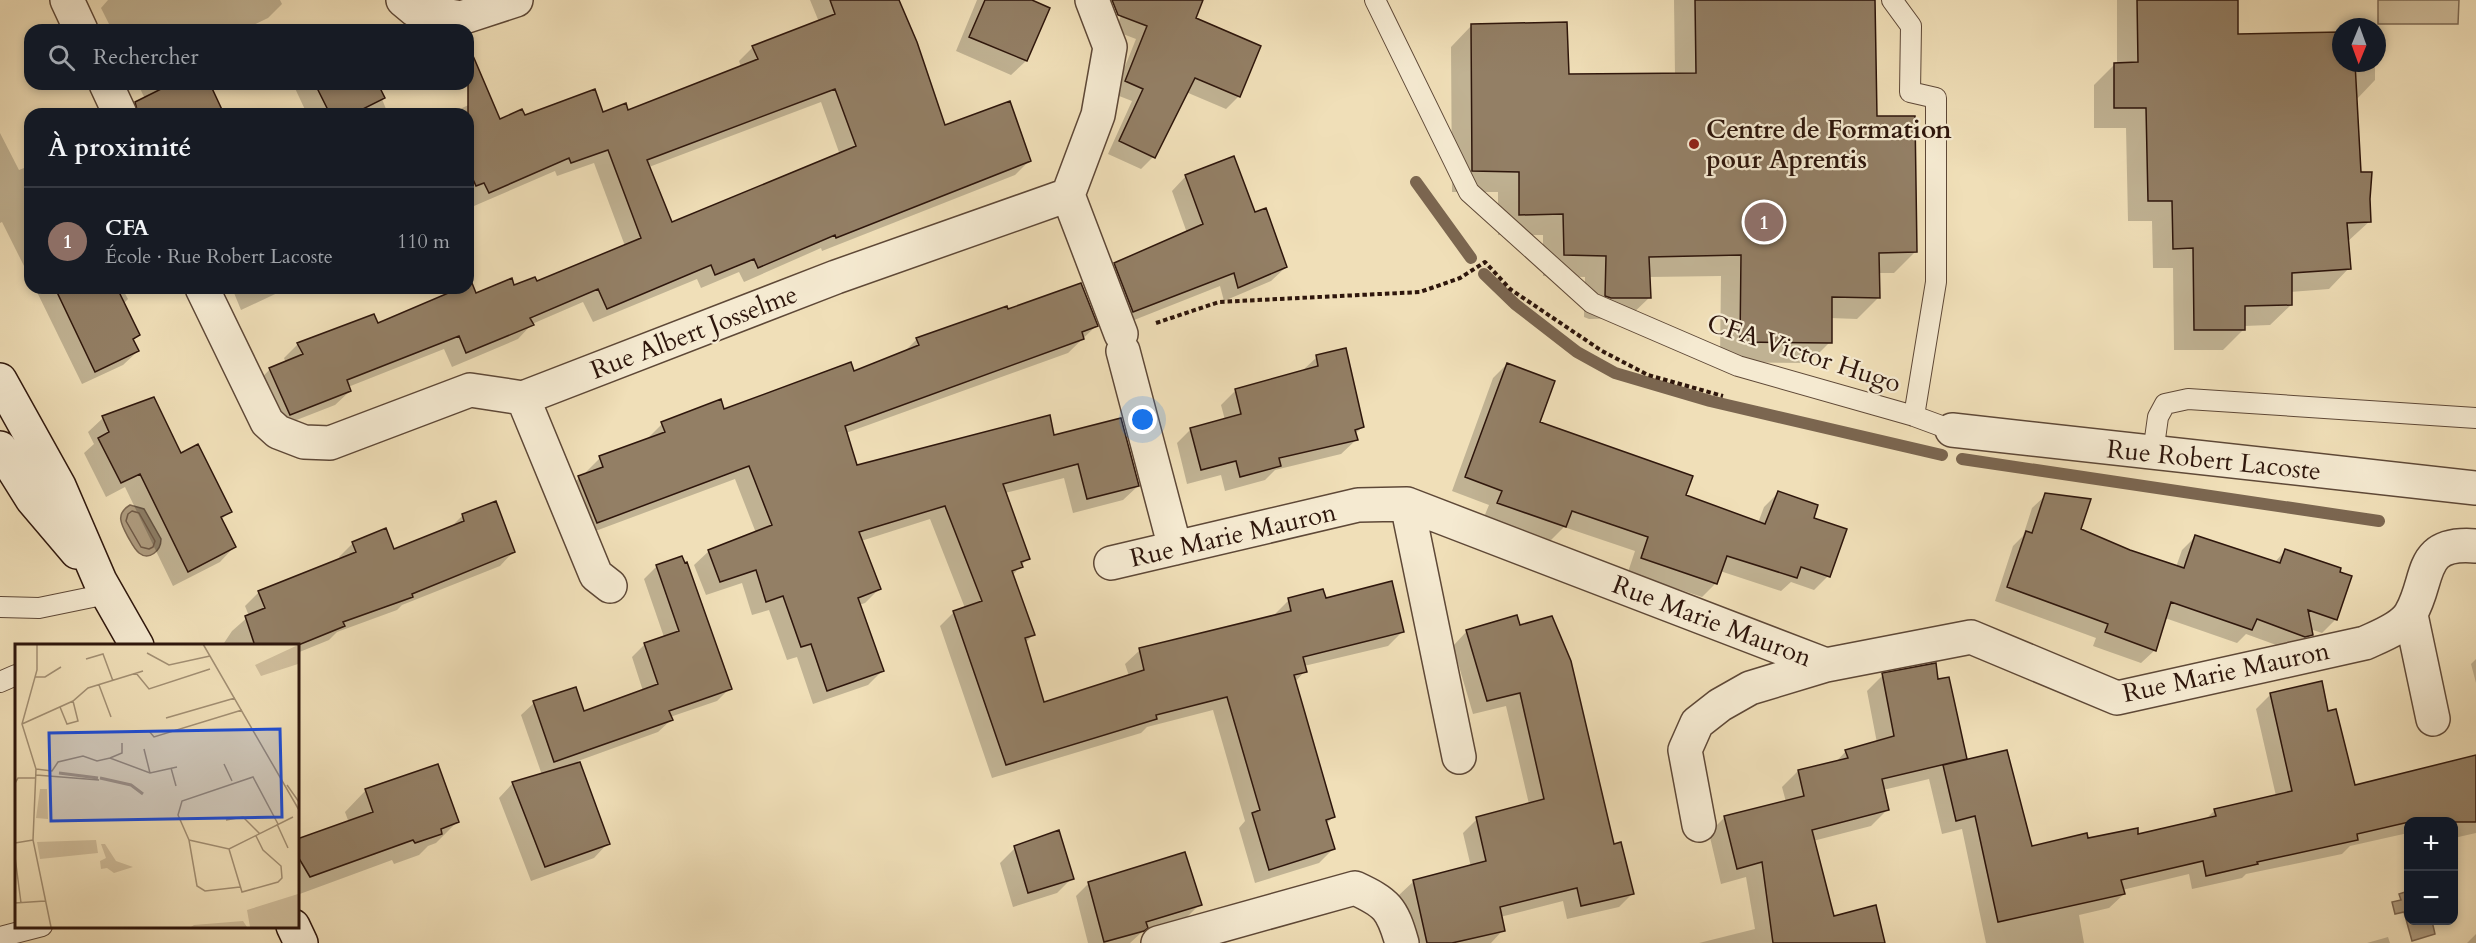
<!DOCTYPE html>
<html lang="fr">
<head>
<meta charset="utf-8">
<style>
  body { margin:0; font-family:Cardo,serif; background:#242831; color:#f1f3f6 }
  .controls { position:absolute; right:18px; bottom:18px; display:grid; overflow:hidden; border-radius:12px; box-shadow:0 3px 9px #0003 }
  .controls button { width:54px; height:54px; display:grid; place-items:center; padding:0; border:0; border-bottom:2px solid #363941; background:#171b24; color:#f1f3f6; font:30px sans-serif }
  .compass { position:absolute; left:2332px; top:18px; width:54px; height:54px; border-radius:50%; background:#171b24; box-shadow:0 3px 9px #0003; rotate:181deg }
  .you { position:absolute; left:1143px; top:420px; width:21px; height:21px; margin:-15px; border:4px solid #fff; border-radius:50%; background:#1a73e8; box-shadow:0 0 0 9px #1a73e833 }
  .badge { display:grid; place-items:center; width:39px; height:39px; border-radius:50%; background:#0b8043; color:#fff; font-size:20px; font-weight:700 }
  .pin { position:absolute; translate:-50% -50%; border:3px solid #fff; box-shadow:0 2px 6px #0006 }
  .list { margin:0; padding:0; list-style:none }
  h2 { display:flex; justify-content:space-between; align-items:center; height:78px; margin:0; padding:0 24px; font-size:26px }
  h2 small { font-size:20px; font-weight:400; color:#9ea1a6 }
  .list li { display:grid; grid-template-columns:39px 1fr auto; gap:18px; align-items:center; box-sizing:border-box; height:108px; padding:0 24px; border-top:2px solid #363941 }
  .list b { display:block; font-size:22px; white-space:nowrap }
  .list p { margin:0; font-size:20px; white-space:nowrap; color:#9ea1a6 }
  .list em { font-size:20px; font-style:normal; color:#9ea1a6 }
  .icon { flex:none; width:33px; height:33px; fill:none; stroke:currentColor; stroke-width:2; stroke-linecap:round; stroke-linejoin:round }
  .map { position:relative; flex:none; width:2476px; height:943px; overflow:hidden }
  .search { position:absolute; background:#171b24; box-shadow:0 3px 9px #0003; left:24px; top:24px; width:450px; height:66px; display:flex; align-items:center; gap:15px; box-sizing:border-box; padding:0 21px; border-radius:18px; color:#9ea1a6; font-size:22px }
  .panel { position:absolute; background:#171b24; box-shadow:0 3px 9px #0003; left:24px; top:108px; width:450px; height:186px; border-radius:18px }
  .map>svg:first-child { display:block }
</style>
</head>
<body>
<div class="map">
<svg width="2476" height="943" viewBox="0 0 2476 943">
  <rect width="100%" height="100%" fill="#f0dfb8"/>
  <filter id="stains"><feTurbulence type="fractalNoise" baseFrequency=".00333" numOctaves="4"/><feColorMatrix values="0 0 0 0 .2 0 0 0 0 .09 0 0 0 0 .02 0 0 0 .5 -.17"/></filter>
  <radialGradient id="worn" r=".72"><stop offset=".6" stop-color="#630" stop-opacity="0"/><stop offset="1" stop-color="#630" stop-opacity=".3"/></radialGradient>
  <path fill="#cfbd9b" stroke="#7e6a54" stroke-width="1.5" d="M2378 0H2459L2458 24H2378Z"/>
  <path fill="#ae9b7e" stroke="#7b6650" stroke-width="1.5" d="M130 505 144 509 161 539C161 551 149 561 139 553 134 549 131 542 128 537 121 524 115 514 130 505Z
    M2408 891V920L2432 921 2435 934 2412 941 2404 912 2395 914 2392 902 2401 900 2399 894Z"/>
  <path fill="#0003" fill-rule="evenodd" d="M108 0H280L282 4 268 18 243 30H112L101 8Z
    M810 0H898L944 127 1029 161 1015 175 822 251 821 248 744 282 739 272 701 288 697 279 593 322 583 302 532 324 518 339 452 367 444 349 348 387 350 391 335 405 276 428 256 384 270 369 286 363 284 358 298 344 377 325 468 286 475 295 536 283 625 246 594 163 557 176 555 171 474 206 468 196V114H455L462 108 489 96 499 121 524 117 628 112 741 67 739 61 753 47 819 22ZM821 102 840 155 671 224 649 167Z
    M977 0H1028L1048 9 1026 61 1011 75 956 51Z
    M1127 0H1202L1194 19 1239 96 1226 109 1186 92 1153 157 1141 169 1108 154 1132 101 1114 94 1136 39 1115 31Z
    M1674 0H1874L1876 118 1915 252 1894 273H1878V298L1857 319 1830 318V342L1809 363 1720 362 1721 276 1649 277 1650 297 1628 318 1589 319 1584 317 1585 277 1543 276V235H1498V192H1452L1451 47 1472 25 1567 76 1675 75Z
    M2117 0H2236V35L2341 32V63H2375V80L2356 100 2359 174 2370 221 2347 242 2349 268 2329 289 2290 292 2291 305 2270 325 2244 326V329L2223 350H2174L2173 268H2153L2152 221H2128L2126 128H2094V85L2115 64H2117Z
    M138 84H212L210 86 223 114H133L132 112 145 99Z
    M293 84H376L388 114H307Z
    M0 133 19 170 24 168 30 178V278L2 222 0 223Z
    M1186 176 1254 214 1286 267 1271 281 1224 301 1220 286 1119 326 1100 278 1115 264 1187 233 1172 191Z
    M35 288H122L128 299 123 304 138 335 133 341 138 351 123 365 82 384Z
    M232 288H288L241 310Z
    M1007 311 1096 326 1068 353 846 433 856 467 1053 437 1138 486 1123 500 1073 513 1064 478 1005 493 1028 558 1012 576 1033 635 1025 643 1043 703 1129 676 1125 664 1140 650 1275 616V614L1289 600H1326L1402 632 1388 646 1304 666 1305 671 1295 682 1333 817 1326 824 1333 849 1319 863 1255 883 1239 828 1245 821 1213 710 1147 727 1141 733 992 778 940 626 954 612 965 608 930 519 861 541 879 589 865 603 859 605 882 671 868 685 813 704 797 657 787 660 769 610 752 615 742 583 706 595 694 565 709 551 756 533 735 479 582 536 565 492 579 478 587 475 586 472 600 458 649 440 648 438 662 424 723 411 853 373 902 354 917 339Z
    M1317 357 1362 427 1355 434 1356 440 1341 454 1275 470 1265 480 1225 491 1221 475 1187 484 1177 443 1191 429 1225 420 1221 405 1236 390 1302 371Z
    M1507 364 1538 422 1684 496 1758 523 1764 507 1778 493 1812 518 1828 576 1814 590 1791 582 1781 591 1720 571 1716 583 1702 597 1628 572 1635 551 1564 527 1550 541 1484 517 1489 505 1452 491 1493 378Z
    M103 418 180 455 230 511 221 520 234 547 220 562 173 586 125 487 106 497 84 453 94 444 88 432Z
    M2046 495 2080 530 2130 552 2176 567 2182 550 2195 537 2274 563 2285 551 2336 619 2322 633 2310 629 2311 635 2298 648 2290 650 2246 634 2237 643 2165 618 2155 650 2141 663 2093 646 2096 638 1995 601 2013 546 2023 536 2032 508Z
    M495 503 513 552 500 566 402 605 397 610 337 632 329 640 297 653V646H222L232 631 249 616 245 606 259 592 340 560 339 557 353 543 393 551 449 529 462 516Z
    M681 558 730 688 717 701 670 717 671 720 658 732 578 761 608 843 594 858 531 881 499 798 513 783 542 775 521 715 534 703 583 712 643 691 632 657 644 645 664 637 644 579 656 567Z
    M1516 617 1633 893 1619 907 1567 919 1563 901 1500 917 1503 930 1491 943H1410L1399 895 1414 881 1471 867 1463 833 1477 819 1529 804 1506 706 1473 714 1453 646 1467 631Z
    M2476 659V683L2471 664Z
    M1883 675 1937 680 1965 758 1961 762 2031 848 2087 839 2136 836 2205 820 2215 810 2276 796 2256 709 2270 695 2327 713 2354 787 2476 756V833L2454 838V822H2408V833L2350 846 2342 854 2246 874 2242 878 2192 889 2189 874 2122 890 2124 894 2109 908 2079 915 2084 943H1986L1962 829 1942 834 1929 779 1883 790 1887 810 1871 826 1813 841 1833 917 1884 943H1699L1755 929 1746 877 1721 884 1709 833 1725 817 1786 802 1782 787 1798 771 1835 763 1846 751 1877 743 1867 691Z
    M366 790 457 822 436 843 428 846 419 855 394 864 392 860 297 895V841L349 823 345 812Z
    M1015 848 1072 878 1057 893 1013 907 1000 863Z
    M1089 883 1200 904 1187 917 1142 932 1130 943H1088L1076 896Z
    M2476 934V943H2467Z
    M2388 937 2390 943H2367Z"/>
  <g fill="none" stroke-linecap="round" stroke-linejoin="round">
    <path stroke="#6e5845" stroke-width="1.5" d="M132 511 139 513 155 541 153 547 149 549 141 547 126 521 128 514Z"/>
    <path stroke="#7b6650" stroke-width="12" d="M1416 182 1471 258
      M1484 274 1515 304 1577 352 1615 373 1710 401 1942 455
      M1962 459 2379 521"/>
  </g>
  <path fill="#937f65" stroke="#2e160c" stroke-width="1.5" fill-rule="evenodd" d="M830 0H899L917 42 945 125 1010 101 1031 161 836 238 835 235 758 268 754 259 715 275 711 265 607 309 598 289 530 318 534 325 466 353 459 336 347 380 351 391 290 415 269 368 303 354 297 343 374 314 378 323 460 288H468V285L472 283 476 293 512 278 514 285 535 277 537 281 641 238 608 150 571 163 569 158 489 193 484 183 476 186 468 168V44L500 119 522 109 525 115 595 89 603 112 626 103 628 110 758 59 752 46 835 14ZM835 89 856 146 672 222 647 160Z
    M985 0H1032L1050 8 1027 61 969 37Z
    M1112 0H1203L1196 18 1261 46 1240 97 1195 78 1155 158 1119 141 1143 89 1125 81 1147 26 1118 15Z
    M1695 0H1875L1877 116H1915L1917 252 1879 253 1880 298 1832 297V343L1740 342 1741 255 1649 257 1651 298H1611L1605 296 1606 256 1564 255 1563 214 1519 215V172L1472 171 1471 24 1567 22 1569 74 1696 73Z
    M2137 0H2238V34L2341 32V63H2355L2361 172H2372L2370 199 2371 222 2347 223 2351 269 2292 273V305L2245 306V330H2194L2193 248 2173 249 2172 201H2148L2146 108H2114V63L2138 62Z
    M171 84H210L224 114H138L135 102Z
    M315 84H378L385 98 353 114H330Z
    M1234 156 1255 212 1266 208 1287 267 1238 288 1234 273 1133 312 1114 263 1203 224 1185 175Z
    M1081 283 1098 326 1082 332 1084 339 845 426 857 465 1050 415 1054 435 1121 418 1139 486 1087 499 1078 464 1003 484 1030 559 1021 562 1023 567 1012 571 1035 635 1025 638 1044 702 1144 670 1139 648 1291 611 1288 598 1323 589 1326 598 1392 581 1404 632 1303 657 1307 672 1294 675 1335 817 1326 820 1335 849 1269 870 1252 813 1260 810 1227 697 1156 715 1157 719 1006 765 953 611 982 601 945 506 859 532 881 589 858 598 884 671 827 691 811 644 801 647 783 596 766 602 756 570 720 582 708 550 772 525 749 466 597 523 578 476 603 467 599 456 665 432 661 422 721 399 724 409 851 362 854 371 919 345 916 338 1007 306 1008 309Z
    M55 288H117L140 335 133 339 139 351 95 372Z
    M1346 348 1364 427 1355 430 1358 440 1279 458 1281 466 1240 477 1236 461 1201 470 1190 428 1241 414 1235 389 1318 366 1316 355Z
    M1507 363 1555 381 1540 422 1693 476 1686 495 1765 524 1778 491 1818 505 1814 518 1847 529 1830 577 1801 567 1797 578 1727 556 1717 584 1641 558 1648 537 1572 511 1566 527 1497 503 1502 491 1465 477Z
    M154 397 181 453 198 444 232 512 221 517 236 547 188 572 140 474 121 483 98 438 109 432 102 416Z
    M2045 493 2091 499 2081 529 2130 550 2184 568 2195 535 2280 563 2285 549 2341 568 2340 572 2352 576 2337 620 2308 610 2313 635 2305 637 2257 619 2252 630 2171 602 2156 651 2105 632 2108 624 2007 587 2026 531 2032 533Z
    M496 501 515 552 412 594 413 597 343 622 345 626 296 646H255L245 616 265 608 258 591 356 552 352 542 386 528 394 549 464 521 462 514Z
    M682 556 685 563 687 562 732 689 669 711 673 720 554 762 533 701 576 687 584 711 658 684 644 643 679 631 656 565Z
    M1517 615 1520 625 1552 616 1571 661 1614 844 1621 842 1634 894 1581 906 1577 888 1500 907 1505 931 1452 943H1427L1413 880 1486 861 1476 817 1544 799 1520 693 1487 701 1466 630Z
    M1936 663 1938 679 1949 677 1967 759 1882 779 1889 810 1812 830 1834 916 1876 905 1885 943H1773L1762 862 1737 869 1724 816 1804 796 1798 770 1848 758 1845 750 1894 736 1882 673Z
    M2322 681 2328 711 2336 709 2355 785 2476 755V822H2409L2357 834 2358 840 2257 862 2258 864 2206 876 2203 861 2121 880 2125 894 1998 922 1975 816 1956 821 1943 765 2007 750 2032 846 2087 833 2088 838 2138 828V834L2216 816 2214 809 2292 791 2270 693Z
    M580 762 610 844 545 867 512 782Z
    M438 764 459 822 441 829 442 834 415 843 413 840 310 877 297 855V839L373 812 365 789Z
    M1059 830 1074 879 1028 893 1014 846Z
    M1185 852 1202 905 1146 922 1148 928 1144 931 1104 942 1088 882Z"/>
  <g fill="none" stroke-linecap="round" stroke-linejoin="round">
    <g stroke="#5e4837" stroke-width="22">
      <path id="lane" d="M1375 0 1469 192 1592 303 1738 366 1914 416 1952 430
        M1892 0 1911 26 1910 92 1936 98V282L1914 416
        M2153 453 2158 417 2165 404 2188 399 2476 418
        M0 607 39 608 107 594
        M0 682 16 675
        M0 937 42 926"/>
    </g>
    <g stroke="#5e4837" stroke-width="36">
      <path id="street" d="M67 0 81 30
        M403 0 415 10 461 18 516 0
        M106 84 120 114
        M1068 195 1121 334
        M202 288 267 422 278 432 304 442 330 443 470 390 523 398 836 277 1068 195 1098 115 1110 47 1092 0
        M1123 351 1175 548
        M523 398 596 575 610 586
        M1952 430 2476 488
        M1407 504 1459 757
        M1111 563 1358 505 1407 504 1826 665 1971 637 2117 698 2365 643C2380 636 2403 628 2411 613 2431 578 2417 541 2476 546
        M2411 615 2433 719
        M1699 825 1685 750 1697 723 1720 705 1750 688 1826 665
        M1158 943 1355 888C1387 903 1392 908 1402 943"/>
    </g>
    <g stroke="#2e160c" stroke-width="36">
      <path id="secondary" d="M0 380 59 486 100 581 137 646
        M0 448 32 499 77 552
        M293 926 301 943"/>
    </g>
    <path stroke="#2e160c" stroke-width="4" stroke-dasharray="4.5 3" stroke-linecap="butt" d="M1156 323 1219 302 1420 292 1460 278 1485 262 1510 289 1602 351 1648 375 1723 396"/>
    <use href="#lane" stroke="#f5ead1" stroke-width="20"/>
    <use href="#street" stroke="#f5ead1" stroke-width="33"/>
    <use href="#secondary" stroke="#f5ead1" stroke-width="33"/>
  </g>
  <circle fill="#8f2418" stroke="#f5ead1" stroke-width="2" cx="1694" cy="144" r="6"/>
  <g text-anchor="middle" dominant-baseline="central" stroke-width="4.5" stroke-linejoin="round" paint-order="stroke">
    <g font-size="26" font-weight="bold" fill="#2e160c" stroke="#f5ead1" text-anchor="start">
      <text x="1706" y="129">Centre de Formation<tspan x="1706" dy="30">pour Aprentis</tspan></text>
    </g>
    <g font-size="26" fill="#2e160c" stroke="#f5ead1">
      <text transform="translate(694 332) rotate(-21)">Rue Albert Josselme</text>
      <text transform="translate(1804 353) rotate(18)">CFA Victor Hugo</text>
      <text transform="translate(2214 460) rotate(6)">Rue Robert Lacoste</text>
      <text transform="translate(1233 535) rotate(-13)">Rue Marie Mauron</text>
      <text transform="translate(1712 621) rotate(21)">Rue Marie Mauron</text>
      <text transform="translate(2226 672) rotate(-12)">Rue Marie Mauron</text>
    </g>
  </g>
  <g transform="translate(15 644)">
    <rect width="284" height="284" fill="#f0dfb8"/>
    <path d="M283 1V20L246 32 240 21ZM25 145H32L33 175 21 174ZM81 196 83 209 25 215 22 198ZM86 200H90L101 217 118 223 99 229 92 224 86 225 85 217 91 214ZM283 250V283H235L232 266ZM228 277 232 283H176L179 281Z" fill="#cfbd9b"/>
    <path fill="none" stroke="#ae9b7e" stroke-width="3" d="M44 129 83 134M85 134 116 141 128 150"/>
    <path fill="none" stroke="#a28f73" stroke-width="1.5" d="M22 0V26L7 80 21 125 18 196 36 283M188 0 284 166M132 9 154 21 195 12M71 15 88 10 98 37M121 29 134 45 195 25M20 33H30L46 23M84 41 96 73M45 63 52 80 63 77 58 57M151 74 220 54M7 80 58 57 73 44 128 27M134 87 139 93 227 66M129 105 135 129M95 114 107 109V99M209 120 217 137M156 124 161 142M21 125 37 127 43 118 68 112 82 117 95 114 135 129 162 123M21 131 84 136M0 139 3 134H20M272 141 284 158M211 176 228 173 245 190M262 180 273 204M174 196 214 205 278 173M0 199 18 196M214 205 227 248 263 238 267 234 266 222 248 206 241 192M0 213 6 259M225 243 190 247 182 242 174 196 163 171 167 157 238 133 263 180M0 259 30 257"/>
    <path fill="#1d4ed8" fill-opacity="0.15" stroke="#1d4ed8" stroke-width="3" d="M265 85 267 173 36 177 34 89Z"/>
    <rect width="284" height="284" fill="none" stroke="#2e160c" stroke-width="3"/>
  </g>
  <rect width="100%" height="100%" filter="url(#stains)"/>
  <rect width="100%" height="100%" fill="url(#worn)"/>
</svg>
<div class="controls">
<button>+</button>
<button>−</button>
</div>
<svg class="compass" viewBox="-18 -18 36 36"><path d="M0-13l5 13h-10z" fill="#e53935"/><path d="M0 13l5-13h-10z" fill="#9ea1a6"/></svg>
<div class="you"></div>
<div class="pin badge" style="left:1764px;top:222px;background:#8d6e63">1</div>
<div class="search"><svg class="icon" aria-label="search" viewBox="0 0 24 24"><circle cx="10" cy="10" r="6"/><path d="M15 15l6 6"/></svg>Rechercher</div>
<section class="panel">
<h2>À proximité<small></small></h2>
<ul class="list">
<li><span class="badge" style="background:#8d6e63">1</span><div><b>CFA</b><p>École · Rue Robert Lacoste</p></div><em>110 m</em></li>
</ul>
</section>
</div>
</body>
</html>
